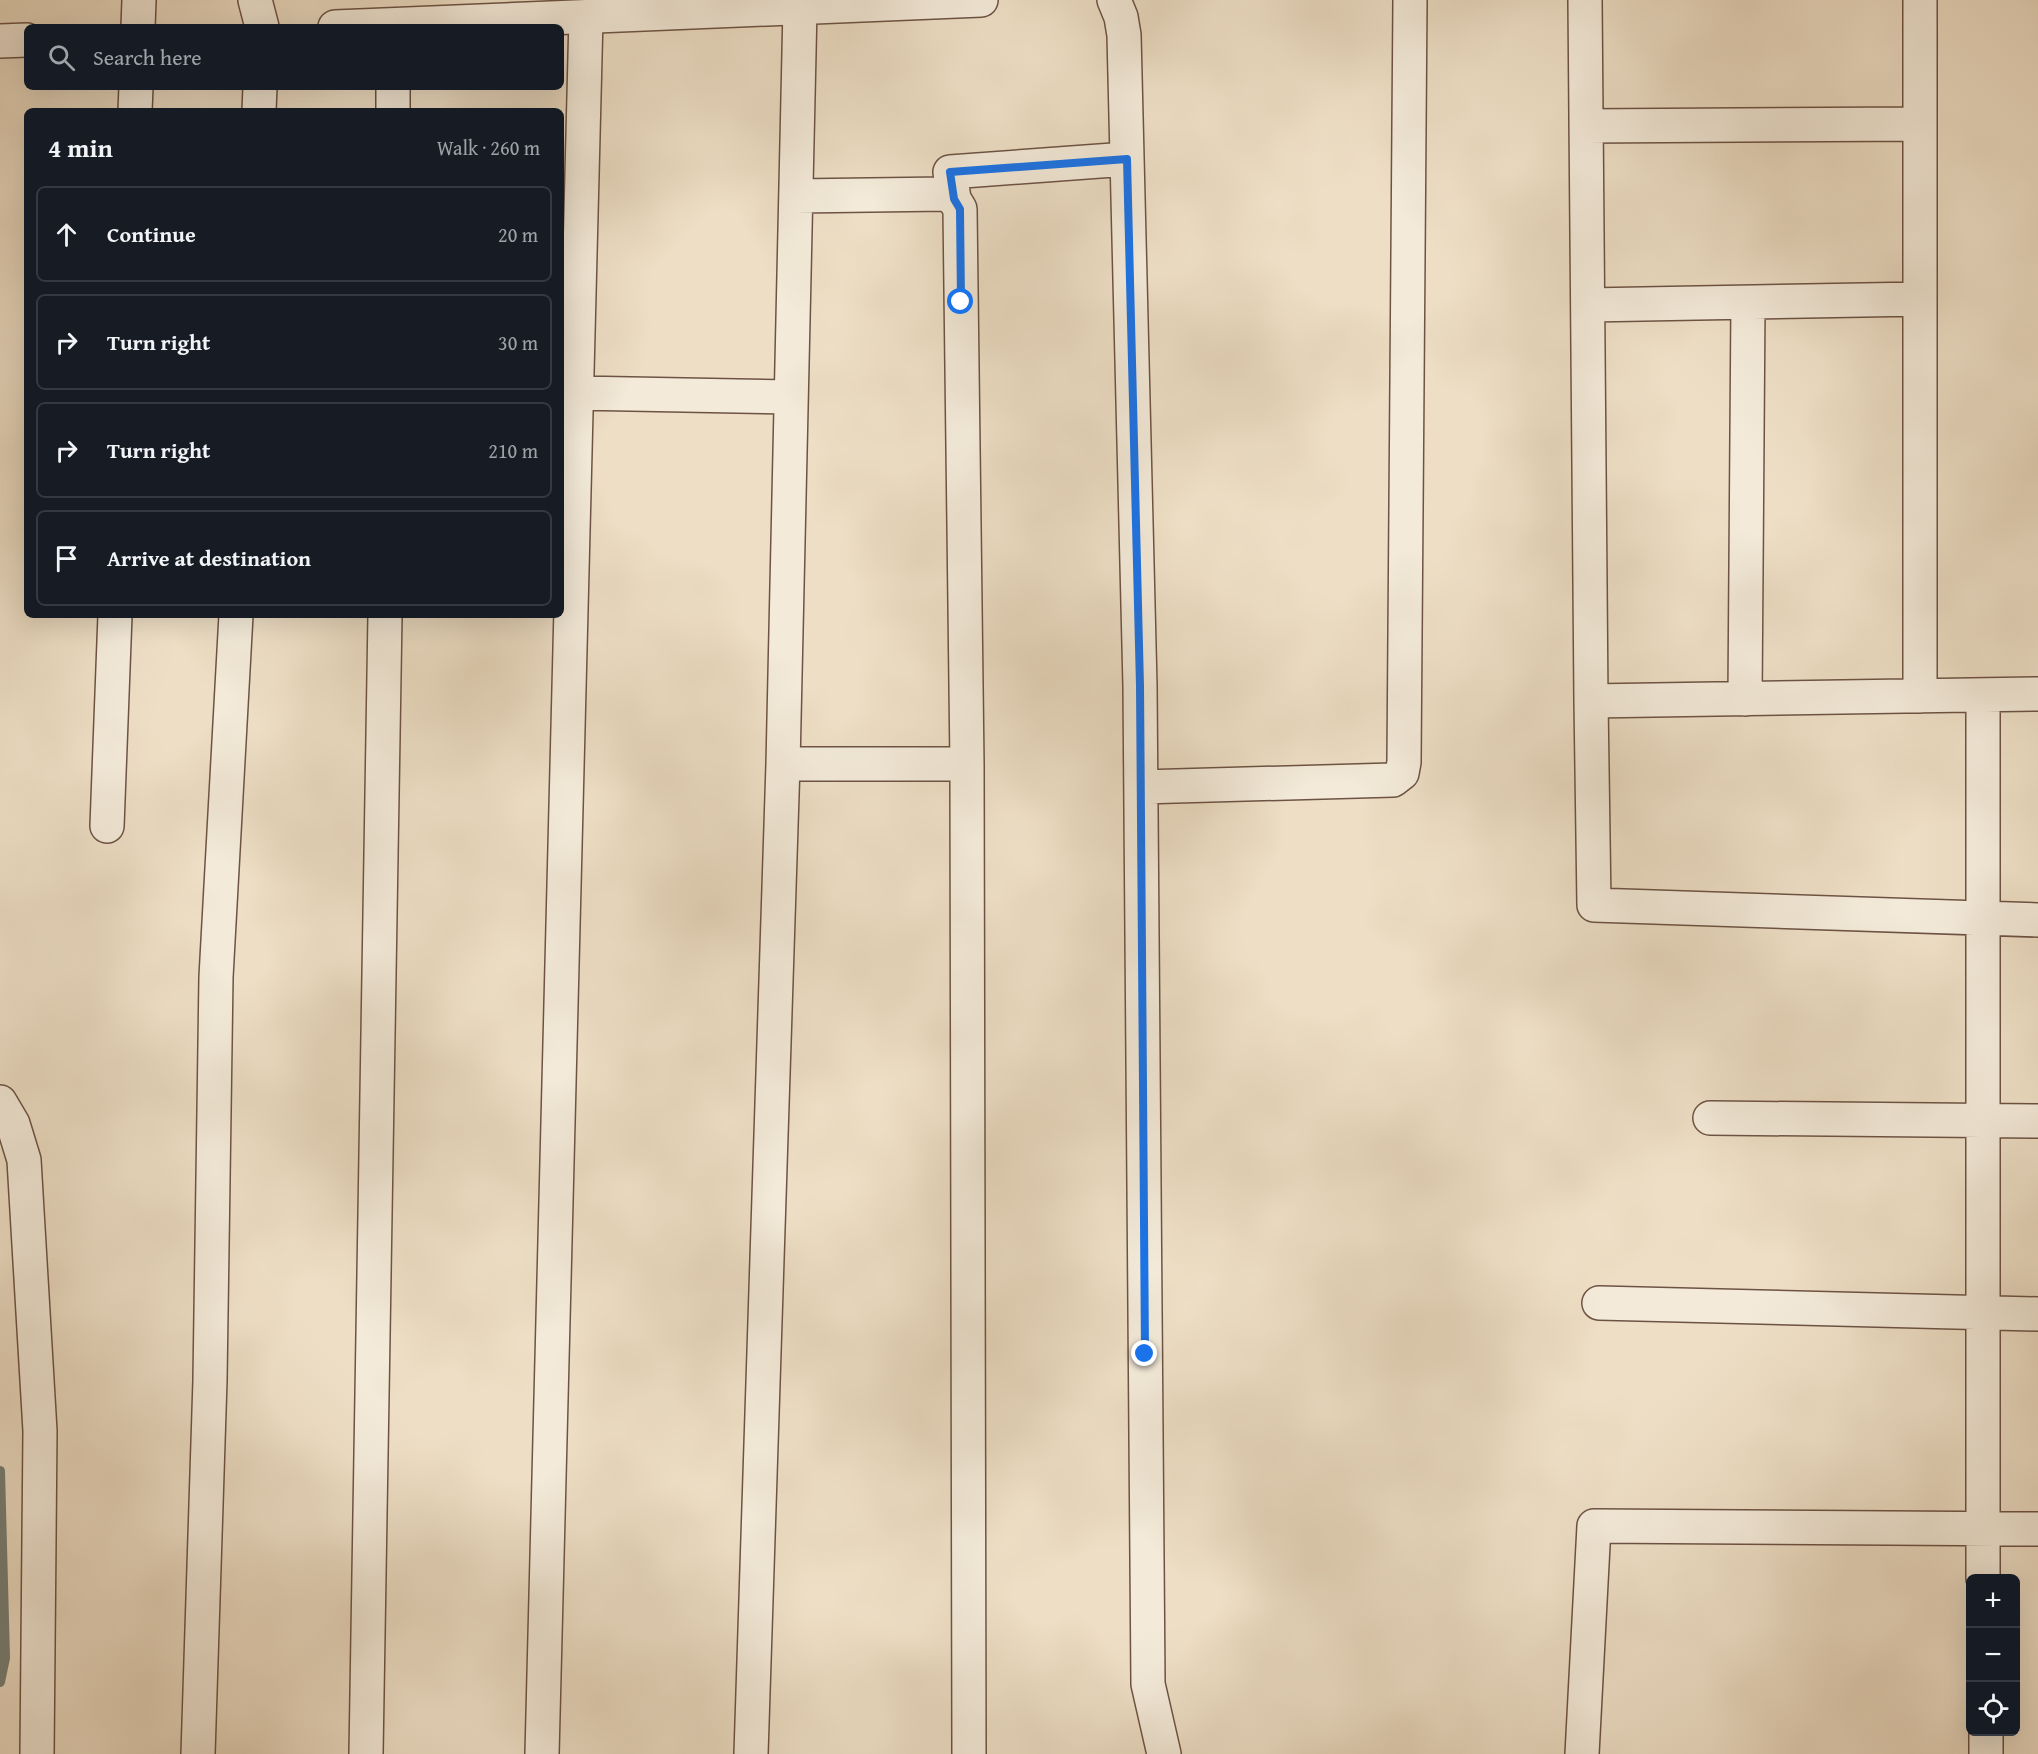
<!DOCTYPE html>
<html lang="en">
<head>
<meta charset="utf-8">
<style>
  body { margin:0; font-family:"Gentium Book Plus",serif; background:#242831; color:#f1f3f6 }
  .controls { position:absolute; right:18px; bottom:18px; display:grid; overflow:hidden; border-radius:9px; box-shadow:0 6px 24px #0002 }
  .controls button { width:54px; height:54px; display:grid; place-items:center; padding:0; border:0; border-bottom:2px solid #363941; background:#171b24; color:#f1f3f6; font:30px sans-serif }
  .stop { position:absolute; width:18px; height:18px; margin:-14px; border:4px solid #1a73e8; border-radius:50%; background:#fff }
  .stop.end { background:#1a73e8; border-color:#fff; box-shadow:0 2px 6px #0008 }
  .list { margin:0; padding:0; list-style:none }
  h2 { display:flex; justify-content:space-between; align-items:center; height:78px; margin:0; padding:0 24px; font-size:26px }
  h2 small { font-size:20px; font-weight:400; color:#9ea1a6 }
  .list li { display:grid; grid-template-columns:39px 1fr auto; gap:18px; align-items:center; box-sizing:border-box; height:96px; margin:0 12px 12px; padding:0 12px; border:2px solid #363941; border-radius:9px }
  .list b { display:block; font-size:22px; white-space:nowrap }
  .list em { font-size:20px; font-style:normal; color:#9ea1a6 }
  .icon { flex:none; width:33px; height:33px; fill:none; stroke:currentColor; stroke-width:2; stroke-linecap:round; stroke-linejoin:round }
  .map { position:relative; flex:none; width:2038px; height:1754px; overflow:hidden }
  .search { position:absolute; background:#171b24; box-shadow:0 6px 24px #0002; left:24px; top:24px; width:540px; height:66px; display:flex; align-items:center; gap:15px; box-sizing:border-box; padding:0 21px; border-radius:9px; color:#9ea1a6; font-size:22px }
  .panel { position:absolute; background:#171b24; box-shadow:0 6px 24px #0002; left:24px; top:108px; width:540px; height:510px; border-radius:9px }
  .map>svg:first-child { display:block }
</style>
</head>
<body>
<div class="map">
<svg width="2038" height="1754" viewBox="0 0 2038 1754">
  <rect width="100%" height="100%" fill="#eddec5"/>
  <filter id="stains"><feTurbulence type="fractalNoise" baseFrequency=".00333" numOctaves="4"/><feColorMatrix values="0 0 0 0 .2 0 0 0 0 .09 0 0 0 0 .02 0 0 0 .5 -.17"/></filter>
  <radialGradient id="worn" r=".72"><stop offset=".6" stop-color="#630" stop-opacity="0"/><stop offset="1" stop-color="#630" stop-opacity=".3"/></radialGradient>
  <g fill="none" stroke-linecap="round" stroke-linejoin="round">
    <path stroke="#768078" stroke-width="10" d="M0 1471 5 1658 0 1682"/>
    <g stroke="#6d5344" stroke-width="36">
      <path id="minor" d="M255 0 262 27
        M1114 0 1121 17 1124 35 1140 686 1148 1684 1164 1754
        M1585 0 1591 701 2038 694
        M138 27 139 0
        M135 111 136 87
        M259 111 260 87
        M393 111V87
        M1586 126 1920 124
        M796 196 945 194 954 199 960 209 967 764
        M954 199 950 172 1127 159
        M1588 305 1920 299
        M577 393 791 397
        M1983 695V1578
        M1920 696V0
        M1745 699 1748 303
        M1591 701 1594 905 2038 920
        M783 764H967L969 1754
        M1141 787 1393 780 1402 773 1404 762 1410 0
        M107 826 115 615
        M0 1102 13 1124 24 1160 40 1431 37 1754
        M1710 1118 2038 1121
        M1599 1303 2038 1314
        M1986 1732V1754
        M198 1754 210 1380 216 977 236 615
        M366 1754 385 615
        M542 1754 586 17
        M751 1754 783 764 800 8
        M1582 1754 1594 1526 2038 1529"/>
    </g>
    <g stroke="#6d5344" stroke-width="36">
      <path id="tertiary" d="M335 27 981 0
        M0 41 27 40"/>
    </g>
    <use href="#minor" stroke="#f3ead9" stroke-width="33"/>
    <use href="#tertiary" stroke="#f3ead9" stroke-width="33"/>
  </g>
  <g fill="none" stroke-linecap="round" stroke-linejoin="round">
    <path stroke="#1a73e8" stroke-width="8" d="M961 302 960 209 954 199 950 172 1127 159 1140 686 1145 1354"/>
  </g>
  <rect width="100%" height="100%" filter="url(#stains)"/>
  <rect width="100%" height="100%" fill="url(#worn)"/>
</svg>
<div class="controls">
<button>+</button>
<button>−</button>
<button><svg class="icon" aria-label="locate" viewBox="0 0 24 24"><circle cx="12" cy="12" r="6"/><path d="M12 2v4M12 18v4M2 12h4M18 12h4"/></svg></button>
</div>
<div class="stop" style="left:961px;top:302px"></div>
<div class="stop end" style="left:1145px;top:1354px"></div>
<div class="search"><svg class="icon" aria-label="search" viewBox="0 0 24 24"><circle cx="10" cy="10" r="6"/><path d="M15 15l6 6"/></svg>Search here</div>
<section class="panel">
<h2>4 min<small>Walk · 260 m</small></h2>
<ul class="list">
<li><svg class="icon" aria-label="ahead" viewBox="0 0 24 24"><path d="M12 20V5M6 11l6-6 6 6"/></svg><div><b>Continue</b></div><em>20 m</em></li>
<li><svg class="icon" aria-label="right" viewBox="0 0 24 24"><path d="M7 20v-9h11M14 6l5 5-5 5"/></svg><div><b>Turn right</b></div><em>30 m</em></li>
<li><svg class="icon" aria-label="right" viewBox="0 0 24 24"><path d="M7 20v-9h11M14 6l5 5-5 5"/></svg><div><b>Turn right</b></div><em>210 m</em></li>
<li><svg class="icon" aria-label="arrive" viewBox="0 0 24 24"><path d="M6 21V4h12l-3 4 3 4H6"/></svg><div><b>Arrive at destination</b></div></li>
</ul>
</section>
</div>
</body>
</html>
